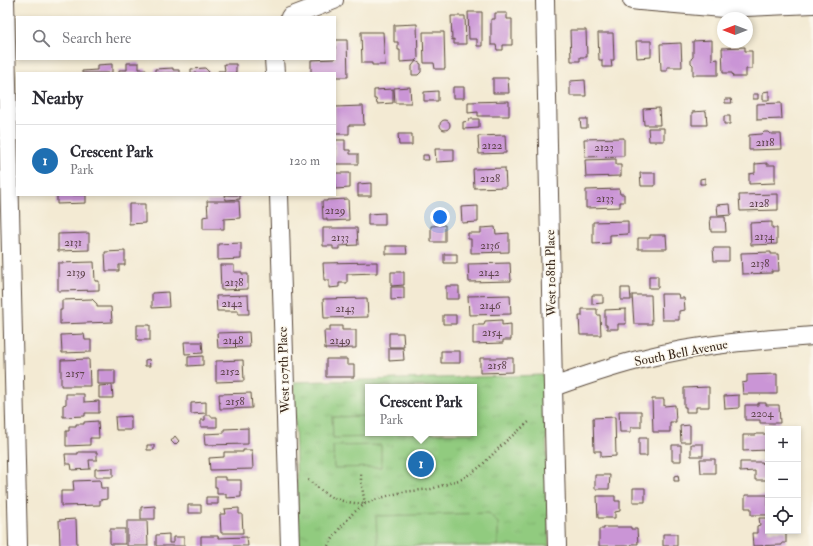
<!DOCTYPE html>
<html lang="en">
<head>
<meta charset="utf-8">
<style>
  body { margin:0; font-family:"IM FELL Double Pica",serif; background:#f2f2f3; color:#2b2b33 }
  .controls { position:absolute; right:12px; bottom:12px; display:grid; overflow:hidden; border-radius:0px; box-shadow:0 2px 6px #0003 }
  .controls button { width:36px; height:36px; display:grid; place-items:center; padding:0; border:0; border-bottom:1px solid #e1e1e2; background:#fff; color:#2b2b33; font:20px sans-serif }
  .compass { position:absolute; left:717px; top:12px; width:36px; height:36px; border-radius:50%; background:#fff; box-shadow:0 2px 6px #0003; rotate:270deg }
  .you { position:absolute; left:440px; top:217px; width:14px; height:14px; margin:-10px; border:3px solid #fff; border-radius:50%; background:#1a73e8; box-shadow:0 0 0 6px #1a73e833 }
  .badge { display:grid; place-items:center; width:26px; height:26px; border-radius:50%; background:#1f6fb2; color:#fff; font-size:13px; font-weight:700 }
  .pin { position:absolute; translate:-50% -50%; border:2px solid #fff; box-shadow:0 1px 4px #0006 }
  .popup { position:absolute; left:365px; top:384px; width:112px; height:52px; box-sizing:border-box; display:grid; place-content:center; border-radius:0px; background:#fff; filter:drop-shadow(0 1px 3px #0005); font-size:13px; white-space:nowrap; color:#7c7c81 }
  .popup b { font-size:15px; color:#2b2b33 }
  .popup::after { content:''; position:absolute; left:50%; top:100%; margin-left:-8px; border:8px solid transparent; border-top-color:#fff }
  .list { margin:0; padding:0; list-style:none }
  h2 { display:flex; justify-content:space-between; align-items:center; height:52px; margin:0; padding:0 16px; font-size:17px }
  h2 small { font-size:13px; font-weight:400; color:#7c7c81 }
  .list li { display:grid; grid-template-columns:26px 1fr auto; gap:12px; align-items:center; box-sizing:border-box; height:72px; padding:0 16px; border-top:1px solid #e1e1e2 }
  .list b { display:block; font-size:15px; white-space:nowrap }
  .list p { margin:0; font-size:13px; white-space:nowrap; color:#7c7c81 }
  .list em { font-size:13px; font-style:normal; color:#7c7c81 }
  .icon { flex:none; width:22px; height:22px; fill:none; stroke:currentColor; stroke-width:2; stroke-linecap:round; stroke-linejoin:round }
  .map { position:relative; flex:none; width:813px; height:546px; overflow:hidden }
  .search { position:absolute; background:#fff; box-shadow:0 2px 6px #0003; left:16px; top:16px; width:320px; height:44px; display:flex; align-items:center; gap:10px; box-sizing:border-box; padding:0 14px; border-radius:0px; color:#7c7c81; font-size:15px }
  .panel { position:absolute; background:#fff; box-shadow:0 2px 6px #0003; left:16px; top:72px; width:320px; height:124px; border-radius:0px }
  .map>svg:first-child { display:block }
</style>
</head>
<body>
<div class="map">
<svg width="813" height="546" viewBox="0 0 813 546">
  <defs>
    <pattern id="grass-tufts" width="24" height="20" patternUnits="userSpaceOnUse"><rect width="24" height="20" fill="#91cb7f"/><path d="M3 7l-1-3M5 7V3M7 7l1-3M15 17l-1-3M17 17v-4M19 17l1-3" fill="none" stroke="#7eae6d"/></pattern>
  </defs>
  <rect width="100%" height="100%" fill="#fbf7ec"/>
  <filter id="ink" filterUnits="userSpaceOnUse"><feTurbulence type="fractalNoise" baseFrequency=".025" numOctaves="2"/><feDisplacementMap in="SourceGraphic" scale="8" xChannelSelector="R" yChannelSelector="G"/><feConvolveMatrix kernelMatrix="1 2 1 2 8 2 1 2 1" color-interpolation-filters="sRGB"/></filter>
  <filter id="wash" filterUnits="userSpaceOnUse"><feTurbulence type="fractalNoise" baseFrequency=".012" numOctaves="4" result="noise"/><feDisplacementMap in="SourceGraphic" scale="16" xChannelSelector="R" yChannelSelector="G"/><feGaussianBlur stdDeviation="0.9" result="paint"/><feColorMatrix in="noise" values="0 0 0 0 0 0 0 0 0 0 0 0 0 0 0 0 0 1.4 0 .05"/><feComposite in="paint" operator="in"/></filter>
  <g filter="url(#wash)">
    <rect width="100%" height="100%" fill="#f3ead3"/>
    <path fill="url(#grass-tufts)" stroke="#667a4e" fill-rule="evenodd" d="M545 375 549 546H298L294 382ZM368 387H474V433H368Z"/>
    <path fill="#91cb7f" stroke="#667a4e" d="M368 416V433H380V437L333 438 332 417Z
      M381 445V467L334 468 333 446Z
      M489 513 498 523V546H378L377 537 376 516Z"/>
    <g id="blocks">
      <path fill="#ca95d6" d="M468 12H482V46H477V39H469Z
        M495 13H507V19H512V45H503V50H497L496 45H491V19H495Z
        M451 16H465L466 44H454V39L452 40Z
        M417 24 418 58 415 61 400 62V50H398V42H394V25Z
        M570 30H586L587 57H580V61H571Z
        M361 32H383L385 65H372V63H362Z
        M423 32H444L445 69H435L434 63H424Z
        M598 33H613L614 60H611L612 67H602V60H599Z
        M335 40H347L348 77H335V73H311V60L335 59Z
        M712 40V60L718 59V75H693V65L691 63V59L693 57V41Z
        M636 41H651V57L637 58Z
        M681 43 682 67H667V71H661L660 44Z
        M745 47V51H752V69H746V77H733L732 73H723L722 48Z
        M416 61 421 64V72L418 75H412V66Z
        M127 63H139V69H146V73H119V70H127Z
        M112 64V73H82V71L97 70V65Z
        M224 64H236V73H218V71H225Z
        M173 68V70H179V73H155V69Z
        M205 68 209 72V73H191V69Z
        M493 78H508L509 93H493Z
        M585 80 586 96H570V81Z
        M410 87 411 103H395L394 88Z
        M453 87H464V98H453Z
        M393 89V103L377 104 376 99H374V90Z
        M438 91V101H424V92Z
        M769 91V100H763V92Z
        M753 94H758V99H753Z
        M725 99H731L732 103H725Z
        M509 101V116H478V112L468 113V102Z
        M781 103 782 119 757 120V104Z
        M363 106 364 125H349V134H335V107Z
        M659 108 660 125H644L643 109Z
        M706 111 707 125H692V112Z
        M724 116H730V124H724Z
        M469 119H479V128L463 129V122L469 121Z
        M580 119H587V128H581Z
        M440 125a5 5 0 1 1 10 0a5 5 0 1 1-10 0Z
        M648 128H664V141H649Z
        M764 132H769L771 134H781L782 149 749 150V135L762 134Z
        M398 134H412V145H399Z
        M505 135 506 153 479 154 478 136Z
        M624 138V156L585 157 584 139Z
        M335 140H345V150H350V154H358V164H335Z
        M435 149H454V161L436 162Z
        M423 155H428L429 160H423Z
        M616 159V165H621V176L586 177 585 160Z
        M767 163V165H775V183L749 184V174L755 173V164Z
        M505 168 506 187 474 188 473 169Z
        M335 173H350V188L335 189Z
        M640 173H655V186H641Z
        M705 178V184H700V179Z
        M371 183V196H358V184Z
        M619 189 620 194H624V202H620V207L586 208V190Z
        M778 194V210L740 211 739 195Z
        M57 195H86V203L57 204Z
        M225 195H240V199L226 200Z
        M348 199 349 220 327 221V219H323L322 201H327V200Z
        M207 201H239L240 218 224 219V229H203V217L208 216Z
        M129 204H145V223L129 224Z
        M730 204 731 215 718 216 717 205Z
        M478 206V222L462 223 461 207Z
        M385 213V225H368V214Z
        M710 217H725L726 232H711Z
        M628 221V234L610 235V243L593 244V222Z
        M772 222V228H777V244L751 245 750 223Z
        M445 225V242H431V226Z
        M495 227 496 234 509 233V252L471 253V239H468V233H481V228Z
        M323 228H357L358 245 339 246V249H333V246H323Z
        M89 233V250L58 251V234Z
        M650 235H666L667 249H638V238H650Z
        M241 243V259L218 260V244Z
        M386 246H406L407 254H386Z
        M713 248H729V261H714Z
        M125 251V265H119V271H106L105 252Z
        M771 252V254H778L779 271H772V273L742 274 741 253Z
        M444 254H457V263H444Z
        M94 262 95 281H99V290L58 291V263Z
        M377 262V273L347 274V283H339V287L329 288V280H324L323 263Z
        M510 263 511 281 469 282 468 264Z
        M220 265H234V272H242V274H248V289L221 290Z
        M391 272H404V285L391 286Z
        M649 276H658V288H649Z
        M446 286H459V299H446Z
        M391 287H404V299L391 300Z
        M621 288H630L631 300H621Z
        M168 292 169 307 152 308V293Z
        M661 294H678L679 298H684L685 310 679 311V320H662Z
        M248 295 249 314H238V311H217L216 296Z
        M510 295 511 314 469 315 468 296Z
        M592 295H603V303L592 304Z
        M632 295H651L652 324H634Z
        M367 298 368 317 324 318 323 299Z
        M92 299 97 304V307H111L112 322 60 324V310H62V300Z
        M582 309H597V315H600L601 335H580L579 316H582Z
        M626 309V324H618V329H607V325H605V310Z
        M443 315H456V324H443Z
        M502 320V325L511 324V340H503V343L473 344V325H484L485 321Z
        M137 325H150V340H137Z
        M330 326H342V330H356V348L325 349 324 331H330Z
        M249 332 250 347 218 348 217 333Z
        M389 333H403L404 347H389Z
        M84 334 85 340H91V352L62 353 61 335Z
        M184 342H202L203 353 185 354Z
        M389 348H403L404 360 389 361Z
        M441 351H460V363H441Z
        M203 356V365L188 366V357Z
        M480 358H513V372L480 373Z
        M89 359 90 386H61V360Z
        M149 359 150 366H145V360Z
        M326 359H347V365H354V377H326Z
        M243 360 244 381 216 382V361Z
        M97 370H115V384H97Z
        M777 374V394H743L742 383 747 382V375Z
        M112 385 113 398H99V386Z
        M709 387V407H696V412H686V407H684V388Z
        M251 393 252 408 220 409 219 394Z
        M66 394H84V402L99 401V413H85V416L63 417V405L66 404Z
        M739 395V408L725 409 724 396Z
        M652 399H664V406L675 405 676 422H670V432H653Z
        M206 402V413L191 414V403Z
        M758 403H766V405H779L780 423H760V420H745V405H758Z
        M619 411H641V427H631V432H620Z
        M205 415H211V417H217V427H201V420H205Z
        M131 416V430H116L115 417Z
        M615 417 616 456 601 457V451H594L593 418Z
        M98 421 99 438H90V445L66 446V431H69V426H76V424H84V422Z
        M690 425V442H681L680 426Z
        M248 428V444L205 445 204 434 224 433V429Z
        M756 434H767L768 450 743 451V435H756Z
        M175 436 179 441 175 445 171 441Z
        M639 438H647V456H639Z
        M691 444H703V456H691Z
        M147 445H154V450H147Z
        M672 445H681V461H672Z
        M243 450H252L253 469 210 470 209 458 224 457V452H243Z
        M78 452H97V460H89L90 469 72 470 71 464H66L65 454H78Z
        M700 459H715V473H701Z
        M740 462H762L763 464H768V480H755V471L740 472Z
        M113 468V477H95V469Z
        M595 475H610L609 489H595Z
        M678 475 679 481H674V476Z
        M215 477H226V480H241V497L226 498V494H217V487H215Z
        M100 480 101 488H107V499L100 500V505L61 506V491H74L73 481Z
        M633 488H645V502H633Z
        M745 495H768V515H751V508H745Z
        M597 496H615V501H620V511L615 512V518H598Z
        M206 497H218V504H206Z
        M188 505H201V513H188Z
        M155 506V519H141V507Z
        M239 508V514H242L243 533H221L220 514H226L225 509Z
        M759 518H768V531H786V543H782V545L753 546 752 533H757V526L760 525Z
        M76 519 77 546H60L59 520Z
        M127 521H147L148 546H127Z
        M604 527H631V529H637L638 544H632L631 546H599V529H604Z
        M110 529H125V544H110Z
        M169 534V543H173V537H184V546H156V535Z
        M663 534H677V546H663Z
        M201 536H218V538L247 537 248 546H201Z"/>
    </g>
  </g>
  <g filter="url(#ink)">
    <use href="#blocks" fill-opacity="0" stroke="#574739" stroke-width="1"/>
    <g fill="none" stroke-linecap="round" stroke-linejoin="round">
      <g stroke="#574739" stroke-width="20">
        <path id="minor" d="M5 0 18 546
          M545 0 553 387 557 546
          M632 0 640 1 723 8 813 4
          M290 17 334 0
          M274 59 275 73
          M279 195 290 546
          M553 387C584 376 615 365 646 358 701 344 757 340 813 336"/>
      </g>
      <path stroke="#574739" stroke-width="2.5" stroke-dasharray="1 3" stroke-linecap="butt" d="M308 480C315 485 321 491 328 495 340 502 353 503 365 504L361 481V473
        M328 546 340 528 353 513 365 504 377 499 391 495 403 492 431 489 462 479 480 467 506 441 529 422"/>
      <use href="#minor" stroke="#fff" stroke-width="18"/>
    </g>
  </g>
  <g text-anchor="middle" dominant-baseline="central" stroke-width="3" stroke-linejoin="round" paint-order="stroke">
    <g font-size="11" fill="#5f454c">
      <text x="765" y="142">2118</text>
      <text x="492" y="145">2122</text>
      <text x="604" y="147">2123</text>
      <text x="490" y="178">2128</text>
      <text x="605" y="198">2133</text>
      <text x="759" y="203">2128</text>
      <text x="335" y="210">2129</text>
      <text x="764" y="236">2134</text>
      <text x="340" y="237">2133</text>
      <text x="73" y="242">2131</text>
      <text x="490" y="245">2136</text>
      <text x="760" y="263">2138</text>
      <text x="76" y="272">2139</text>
      <text x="489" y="272">2142</text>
      <text x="234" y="282">2138</text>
      <text x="232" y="303">2142</text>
      <text x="490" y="305">2146</text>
      <text x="345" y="308">2143</text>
      <text x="492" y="332">2154</text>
      <text x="233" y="340">2148</text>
      <text x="340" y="340">2149</text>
      <text x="497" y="365">2158</text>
      <text x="230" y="371">2152</text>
      <text x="75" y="373">2157</text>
      <text x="235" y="401">2158</text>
      <text x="762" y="413">2204</text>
    </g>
    <g font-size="13" fill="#3b2a1e" stroke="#fbf7ec">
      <text transform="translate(551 273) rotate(-91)">West 108th Place</text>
      <text transform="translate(681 353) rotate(-11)">South Bell Avenue</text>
      <text transform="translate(284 370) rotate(-92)">West 107th Place</text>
    </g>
  </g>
</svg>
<div class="controls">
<button>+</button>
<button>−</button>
<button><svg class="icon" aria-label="locate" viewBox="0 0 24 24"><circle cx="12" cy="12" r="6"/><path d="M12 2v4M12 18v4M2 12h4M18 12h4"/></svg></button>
</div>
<svg class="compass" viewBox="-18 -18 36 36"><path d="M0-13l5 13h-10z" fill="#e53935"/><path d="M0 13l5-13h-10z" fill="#7c7c81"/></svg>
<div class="you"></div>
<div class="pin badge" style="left:421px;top:464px">1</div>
<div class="popup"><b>Crescent Park</b>Park</div>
<div class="search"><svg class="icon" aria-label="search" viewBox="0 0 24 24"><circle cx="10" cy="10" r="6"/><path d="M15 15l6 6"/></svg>Search here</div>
<section class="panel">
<h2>Nearby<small></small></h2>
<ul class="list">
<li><span class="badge">1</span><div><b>Crescent Park</b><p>Park</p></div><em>120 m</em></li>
</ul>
</section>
</div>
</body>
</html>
